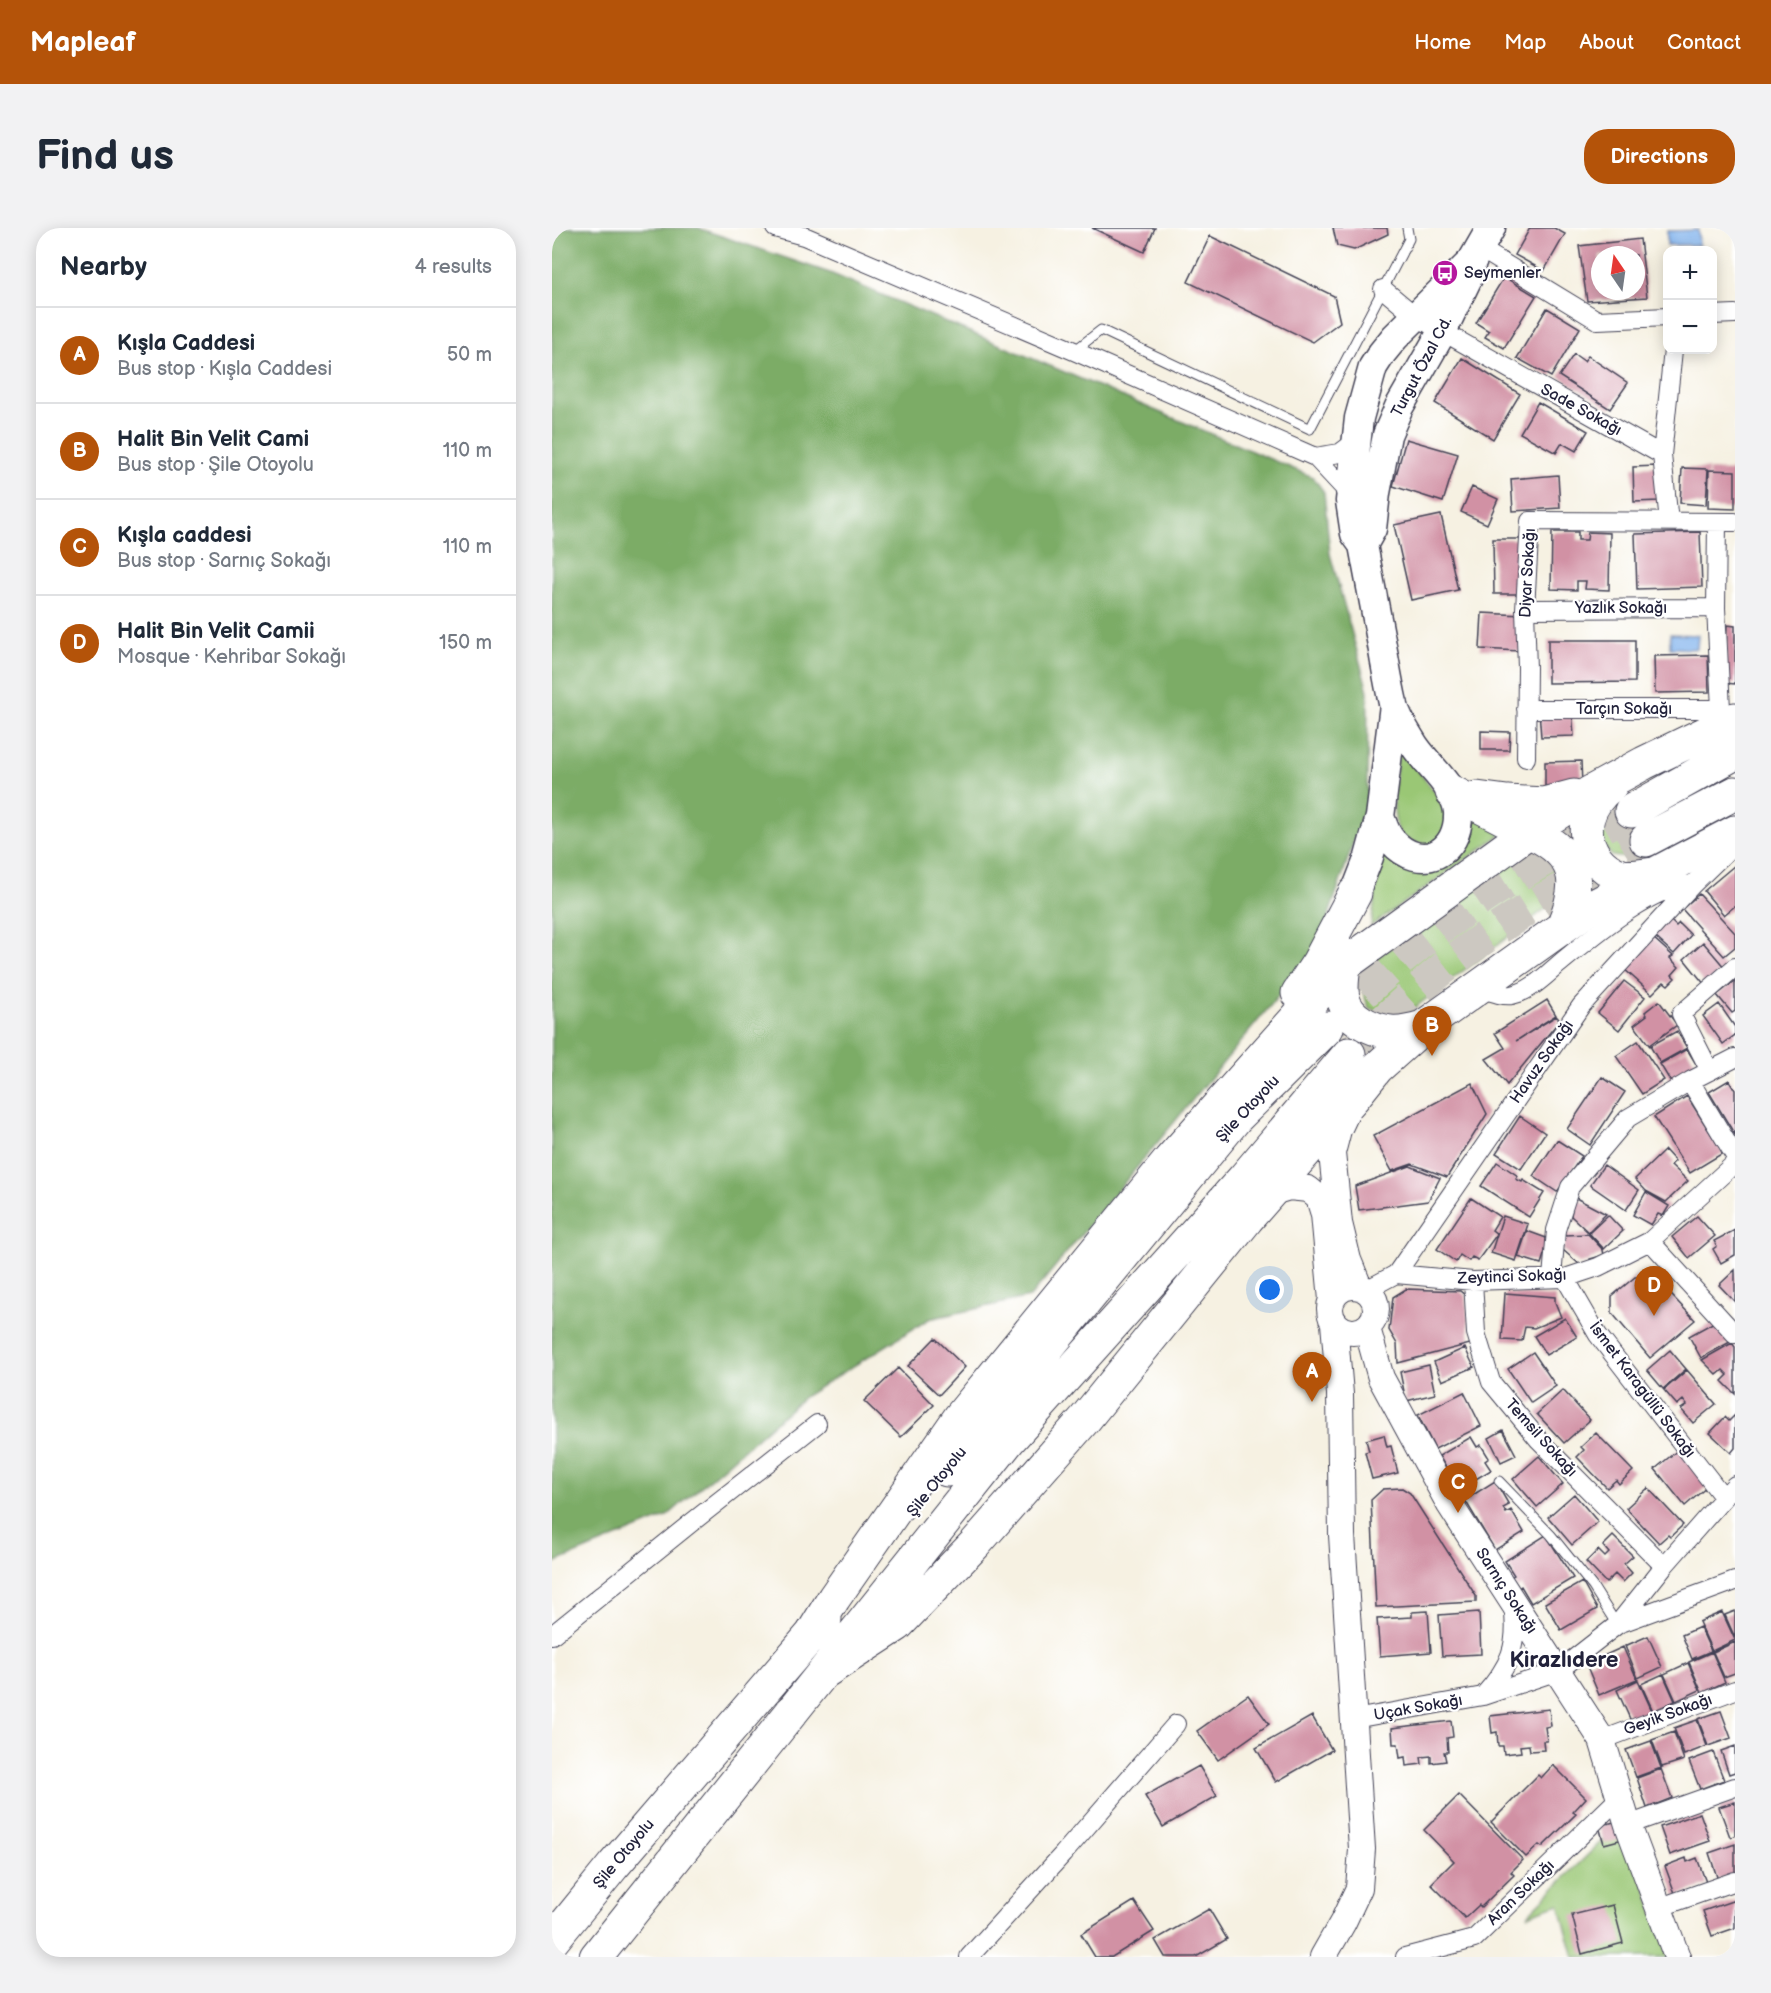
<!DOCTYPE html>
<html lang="en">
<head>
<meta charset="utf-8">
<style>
  body { margin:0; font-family:"Balsamiq Sans",sans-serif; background:#f2f2f3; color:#1f2937 }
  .controls { position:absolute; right:18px; top:18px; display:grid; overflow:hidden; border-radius:12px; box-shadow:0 3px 15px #0003 }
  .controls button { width:54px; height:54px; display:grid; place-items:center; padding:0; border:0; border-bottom:2px solid #e0e1e3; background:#fff; color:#1f2937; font:30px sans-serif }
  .compass { position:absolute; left:1039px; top:18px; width:54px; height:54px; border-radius:50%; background:#fff; box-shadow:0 3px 15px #0003; rotate:347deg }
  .you { position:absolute; left:718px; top:1062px; width:21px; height:21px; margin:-15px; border:4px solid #fff; border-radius:50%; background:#1a73e8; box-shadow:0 0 0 9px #1a73e833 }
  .badge { display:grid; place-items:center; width:39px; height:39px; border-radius:50%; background:#b45309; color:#fff; font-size:20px; font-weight:700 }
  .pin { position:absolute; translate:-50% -50px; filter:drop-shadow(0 2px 3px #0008) }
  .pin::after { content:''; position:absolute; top:32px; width:21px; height:18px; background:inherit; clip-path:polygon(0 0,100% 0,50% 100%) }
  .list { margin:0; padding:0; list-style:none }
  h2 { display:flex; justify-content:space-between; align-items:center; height:78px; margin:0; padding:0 24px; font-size:26px }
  h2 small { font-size:20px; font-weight:400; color:#747a83 }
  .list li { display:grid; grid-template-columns:39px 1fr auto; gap:18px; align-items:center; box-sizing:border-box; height:96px; padding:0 24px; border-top:2px solid #e0e1e3 }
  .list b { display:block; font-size:22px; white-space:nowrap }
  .list p { margin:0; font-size:20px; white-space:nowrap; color:#747a83 }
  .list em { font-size:20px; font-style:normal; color:#747a83 }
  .map { position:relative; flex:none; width:1183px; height:1729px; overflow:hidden; border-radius:24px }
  header { display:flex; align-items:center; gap:36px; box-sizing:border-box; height:84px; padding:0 30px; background:#b45309; color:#fff }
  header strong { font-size:28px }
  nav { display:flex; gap:33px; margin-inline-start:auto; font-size:21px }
  .intro { display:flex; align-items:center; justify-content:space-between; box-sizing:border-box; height:144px; padding:0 36px }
  h1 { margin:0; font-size:42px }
  .button { padding:15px 27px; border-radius:24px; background:#b45309; color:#fff; font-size:21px; font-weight:700 }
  main { display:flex; gap:36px; padding:0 36px }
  aside { flex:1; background:#fff; border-radius:24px; box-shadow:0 3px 15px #0003 }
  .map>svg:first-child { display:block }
</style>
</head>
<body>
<header>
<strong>Mapleaf</strong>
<nav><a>Home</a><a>Map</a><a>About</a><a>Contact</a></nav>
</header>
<div class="intro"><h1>Find us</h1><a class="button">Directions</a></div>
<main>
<aside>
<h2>Nearby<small>4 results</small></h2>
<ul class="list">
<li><span class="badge">A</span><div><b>Kışla Caddesi</b><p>Bus stop · Kışla Caddesi</p></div><em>50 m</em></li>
<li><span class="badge">B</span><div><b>Halit Bin Velit Cami</b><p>Bus stop · Şile Otoyolu</p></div><em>110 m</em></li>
<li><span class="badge">C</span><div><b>Kışla caddesi</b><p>Bus stop · Sarnıç Sokağı</p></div><em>110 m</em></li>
<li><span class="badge">D</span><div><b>Halit Bin Velit Camii</b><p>Mosque · Kehribar Sokağı</p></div><em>150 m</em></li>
</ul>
</aside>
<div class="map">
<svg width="1183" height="1729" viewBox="0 0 1183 1729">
  <rect width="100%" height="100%" fill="#fff"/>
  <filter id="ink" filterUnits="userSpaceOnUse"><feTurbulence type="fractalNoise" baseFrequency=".0167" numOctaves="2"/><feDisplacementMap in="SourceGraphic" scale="12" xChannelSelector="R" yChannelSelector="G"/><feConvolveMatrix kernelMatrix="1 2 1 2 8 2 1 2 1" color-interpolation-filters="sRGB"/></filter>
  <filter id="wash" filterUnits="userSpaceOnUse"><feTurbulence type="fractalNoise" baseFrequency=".008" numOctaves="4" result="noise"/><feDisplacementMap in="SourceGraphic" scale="24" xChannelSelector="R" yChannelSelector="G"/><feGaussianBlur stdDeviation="1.35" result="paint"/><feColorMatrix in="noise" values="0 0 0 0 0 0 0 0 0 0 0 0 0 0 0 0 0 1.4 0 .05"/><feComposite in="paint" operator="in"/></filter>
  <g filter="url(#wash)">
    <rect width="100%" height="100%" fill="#f6f1e2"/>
    <path fill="#9ac775" stroke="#5e7458" stroke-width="1.5" d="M847 519 895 579V600L884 616C874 616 861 616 852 610 834 595 845 540 847 519Z
      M1070 565 1101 626 1084 631 1060 628 1048 614 1050 580Z
      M917 584 954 603 819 698 830 621 861 641Z
      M970 617 998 626 1010 654 1001 675 858 783 835 786 817 780C809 763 811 753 817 736Z
      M1071 1592 1117 1729H1022L1007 1676 975 1687Z"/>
    <path fill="#7bac66" stroke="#4e6750" stroke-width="1.5" d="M0 0H146L278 45 761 249 772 264 778 326 816 463 815 574 766 720 478 1069 377 1091 253 1168 114 1289 0 1336Z"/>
    <path fill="#81b3ed" stroke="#526a94" stroke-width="1.5" d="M1146 2 1147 17H1115V3Z
      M1118 406 1146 407 1145 421 1118 420Z"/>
    <g id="blocks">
      <path fill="#d191a4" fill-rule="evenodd" d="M540 0H603L592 24Z
        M781 0H835L836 6 802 22 785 18Z
        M978 0H1002L1013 6 992 43 963 27Z
        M658 8 782 68 788 94 761 114 636 54Z
        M1088 11 1095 69 1035 73 1027 18ZM1048 27H1084V63H1048Z
        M952 49 984 68 952 120 933 109 937 103 924 95Z
        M995 80 1028 100 999 149 965 130Z
        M1022 126 1032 133 1036 128 1076 155 1058 181 1007 148Z
        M910 130 968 166 941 211 883 175Z
        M986 174 1036 203 1024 223 1010 215 1004 225 968 205Z
        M854 211 906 226 891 274 841 258Z
        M1105 238 1107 273 1082 274 1081 239Z
        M1130 240 1156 241 1154 277 1128 275Z
        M1157 242 1183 243V281L1156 280Z
        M1006 247 1008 280 961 283 959 251Z
        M920 259 946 271 935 296 909 284Z
        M889 287 906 362 859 372 842 297Z
        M1000 304H1026V312H1035L1036 304 1058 305 1057 362 1033 361 1034 353H1025V362L999 361Z
        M1148 304 1150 359 1085 361 1083 306Z
        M941 311H970L971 366H942Z
        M930 385 970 387 968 423 928 421Z
        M1175 397 1183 398V456L1173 455Z
        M996 412H1083V454L996 455Z
        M1156 427 1157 464 1103 465 1102 428Z
        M1020 482 1022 508 989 509 987 483Z
        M929 503 958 504 957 522H929Z
        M1029 533 1030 557 993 558V534Z
        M1183 637V678L1172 687 1152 663Z
        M1147 666 1183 705V719L1172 728 1130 681Z
        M1116 690 1124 698 1127 695 1139 707 1122 726 1101 707Z
        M1100 709 1121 728 1118 730 1127 739 1120 747 1123 750 1116 757 1112 754 1100 766 1071 740Z
        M1151 714 1173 740 1153 757 1132 731Z
        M1072 753 1093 769 1067 802 1046 785Z
        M1183 753V783L1180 785 1165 767Z
        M995 772 1004 787 964 813 1004 788 1008 792 955 857 934 831 953 820 943 805Z
        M1107 773 1125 797 1097 817 1082 797 1095 787 1093 784Z
        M1167 776 1183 799V807L1171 816 1151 788Z
        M1125 803 1135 820 1108 835 1098 818Z
        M1086 813 1112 852 1090 866 1064 828Z
        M1135 821 1147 841 1120 856 1108 836Z
        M1050 849 1073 864 1038 917 1015 901Z
        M1177 852 1183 862V907L1157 864Z
        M920 855 935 886 895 949 860 936 840 943 821 908Z
        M1135 868 1171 925 1138 945 1102 889Z
        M968 888 993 905 969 941 944 925Z
        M1005 912 1030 928 1005 964 981 948Z
        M1113 922 1123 933 1119 937 1136 953 1114 974 1094 963 1083 951Z
        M945 934 966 948 964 951 970 954 971 952 992 965 977 989 929 958Z
        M1052 937 1087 962 1074 982 1038 957Z
        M858 938 888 950 876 973 807 982 803 958Z
        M1094 964 1117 978 1111 988 1106 986 1099 997 1081 987Z
        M1022 969 1054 986 1036 1004 1019 988Z
        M919 970 948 989 940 1002 945 1006 926 1032 920 1029 917 1033 908 1027 904 1034 885 1021Z
        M1056 987 1071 1003 1052 1021 1037 1005Z
        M951 988 976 996 964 1033 939 1025Z
        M1145 988 1163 1008 1137 1030 1120 1009Z
        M1183 1002V1027L1169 1035 1161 1021 1165 1018 1162 1013Z
        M975 1003 997 1011 989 1036 966 1029Z
        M1036 1006 1051 1022 1052 1027 1038 1031V1034L1027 1036 1011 1022 1013 1007Z
        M1183 1042V1074L1167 1057Z
        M1083 1049H1102L1143 1092 1098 1130 1060 1085V1068Z
        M854 1061 908 1063 914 1068 918 1116 846 1135 845 1116 837 1102 841 1069Z
        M953 1065 1003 1069V1074L1009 1089 982 1100 973 1099 970 1113 950 1112Z
        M1013 1090 1025 1109 994 1127 982 1108Z
        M1166 1092 1178 1114 1149 1130 1137 1108Z
        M383 1110 413 1139 387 1167 356 1138Z
        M1180 1115 1183 1119V1166L1170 1153 1176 1147 1171 1142 1165 1147 1150 1132Z
        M913 1120 922 1139 890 1153 882 1134Z
        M1118 1122 1134 1141 1111 1161 1095 1142Z
        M981 1124 1004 1158 979 1175 956 1141Z
        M877 1137 883 1166 854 1173 848 1144Z
        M346 1140 382 1177 349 1209 312 1173Z
        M1135 1142 1164 1176 1141 1195 1129 1181 1135 1177 1131 1172 1125 1177 1112 1162Z
        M1011 1162 1038 1192 1012 1215 985 1186Z
        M912 1164 929 1198 883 1221 866 1187Z
        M1183 1187V1220L1179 1225 1158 1205 1173 1189 1177 1193Z
        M951 1202 964 1227 949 1234 937 1210Z
        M1044 1205 1081 1243 1067 1256 1064 1252 1055 1260 1025 1229 1032 1222 1029 1219Z
        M832 1207 835 1219 839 1218 846 1245 820 1251 813 1224 817 1223 814 1212Z
        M919 1209 925 1219 929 1217 937 1230 933 1233 939 1242 907 1261 887 1228Z
        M1127 1221 1156 1258 1133 1278 1103 1241Z
        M987 1228 1011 1256 985 1279 961 1251Z
        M943 1253 957 1277 951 1280 954 1285 959 1282 972 1304 943 1322 913 1272Z
        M850 1260 858 1265 924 1368V1374L824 1379 819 1272 831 1261Z
        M1096 1260 1131 1297 1118 1309 1116 1307 1107 1315 1074 1280Z
        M1022 1266 1046 1294 1020 1317 996 1289Z
        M994 1307 1021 1350 979 1375 969 1358 965 1361 959 1349 962 1347 953 1333Z
        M1061 1308 1081 1328 1072 1336 1080 1345 1071 1354 1063 1346 1054 1355 1034 1334 1046 1322 1053 1329 1057 1325 1051 1318Z
        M1030 1354 1045 1381 1009 1402 993 1375Z
        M876 1383 879 1424 828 1428 825 1391 860 1389V1384Z
        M1183 1383V1410L1173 1387Z
        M927 1384 929 1426 890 1428 887 1387Z
        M1170 1384 1183 1412 1160 1423 1147 1394Z
        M1148 1399 1159 1423 1140 1431 1130 1407Z
        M1096 1408 1110 1439 1086 1450 1073 1418Z
        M1183 1414V1445L1172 1449 1161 1424Z
        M1071 1419 1085 1451 1047 1467 1034 1436Z
        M1160 1424 1173 1454 1150 1465 1137 1434Z
        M1136 1435 1148 1462 1124 1473 1112 1446Z
        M1111 1446 1123 1473 1101 1483 1089 1456Z
        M1086 1452 1100 1483 1079 1493 1065 1462Z
        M696 1467 717 1496 666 1532 645 1503Z
        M997 1481 999 1498 993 1499 995 1513H991L992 1522 978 1523 977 1517 968 1518 969 1524 952 1526 951 1518H946L945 1504 940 1505 938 1488Z
        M1169 1483 1179 1510 1156 1518 1146 1491Z
        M760 1488 780 1522 724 1554 704 1520Z
        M1145 1492 1155 1518 1132 1527 1122 1500Z
        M899 1493 901 1509 895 1510 896 1524H892L894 1533 879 1535V1528L869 1529 870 1536 854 1538 853 1529 848 1530 846 1516H841L840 1500Z
        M1122 1504 1132 1532 1110 1539 1100 1512Z
        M1099 1513 1109 1540 1084 1549 1074 1522Z
        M1183 1518V1544L1177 1546 1169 1523Z
        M1161 1524 1172 1552 1148 1561 1137 1533Z
        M1001 1537 1034 1570 1021 1584 1024 1586 990 1619 987 1617 974 1629 939 1594 986 1547 989 1550Z
        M647 1538 665 1568 611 1599 593 1568Z
        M1109 1541 1120 1570 1095 1580 1085 1550Z
        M907 1567 971 1632 959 1644 962 1647 929 1679 927 1677 913 1690 879 1656 902 1633 872 1602Z
        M1183 1574V1608L1178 1609 1167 1579Z
        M1148 1585 1158 1613 1118 1627 1108 1599Z
        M1066 1593 1071 1611 1052 1616 1047 1598Z
        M1183 1616V1646L1166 1652 1157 1625Z
        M1134 1630 1135 1634 1145 1630 1155 1657 1124 1668 1113 1638Z
        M1183 1672V1700L1160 1708 1151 1683Z
        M582 1673 602 1703 560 1729H543L529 1706Z
        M1061 1677 1071 1715 1030 1726 1020 1687Z
        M657 1681 675 1711 644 1729H613L603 1712Z"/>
    </g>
  </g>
  <g filter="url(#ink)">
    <use href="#blocks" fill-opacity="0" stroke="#424154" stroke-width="1.5"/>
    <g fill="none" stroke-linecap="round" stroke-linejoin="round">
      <path stroke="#ccc8c1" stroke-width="33" stroke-dasharray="33 16" stroke-linecap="butt" d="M776 799C819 756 863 717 913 682 965 645 1023 615 1079 583
        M797 826C835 790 872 754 914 723 971 681 1033 647 1094 612"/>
      <g stroke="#424154" stroke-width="11">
        <path id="lane" d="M522 123 549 102 758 201 857 11 855 0
          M947 1253 999 1307 1041 1359 1065 1397"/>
      </g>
      <g stroke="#424154" stroke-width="20">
        <path id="street" d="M223 0 252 8 522 123 763 229 791 259 797 272
          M927 20 1045 92 1116 89
          M831 61 863 88 1110 227 1117 294
          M1160 87 1183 86
          M1110 227 1121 122
          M763 229 788 225 804 213
          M973 381 1164 380
          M974 481H1169L1164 380 1165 294
          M974 530 975 440 973 381 978 293 1183 294
          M924 759C934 762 951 769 960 767 979 763 993 748 1007 736 1040 709 1098 658 1141 656
          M1158 843 1129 786 1183 739
          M1138 853 1183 928
          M1098 1013 1183 1106
          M844 1046 921 1053 1013 1050 1046 1039 1098 1013 1183 935
          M1000 1050 1004 1002 1018 959 1076 890 1138 853 1183 830
          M1013 1050 1046 1107 1172 1270
          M921 1053 924 1105 939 1154 987 1212 1112 1338
          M814 1062 844 1046 1029 778 1141 656 1175 623 1183 618
          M1066 1396 1183 1353
          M0 1407 139 1295 265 1196
          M932 1467C958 1438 967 1417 961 1378
          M802 1491 931 1468 1006 1443 1065 1397 1112 1338 1183 1257
          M1050 1512 1183 1462
          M1076 1597 1183 1559
          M1106 1680 1183 1653
          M417 1729 511 1626 624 1496
          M853 1729 922 1711 1068 1569"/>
      </g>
      <g stroke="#424154" stroke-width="28">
        <path id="secondary" d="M794 885 786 902 780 925 787 995 796 1032 807 1059
          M717 965 737 959 756 961 767 970 772 986 780 1072
          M778 1081a23 23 0 1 1 46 0a23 23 0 1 1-46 0Z
          M815 1100 829 1150 898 1277 1050 1512 1076 1597 1125 1729
          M771 1729 791 1694 807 1660 810 1621 790 1307 788 1166 782 1095"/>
      </g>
      <g stroke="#424154" stroke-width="31">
        <path id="primary" d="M811 317 820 301 824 265 835 207 847 179 890 104 916 50 919 38
          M828 589C831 596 834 607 840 613 868 645 908 626 906 584 904 557 871 535 859 512 852 501 844 487 841 475 836 454 833 433 829 412 823 380 817 349 811 317L803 306 798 273 807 190 821 139 830 125 843 109 920 33 939 0
          M803 665 817 629 828 589 842 477"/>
      </g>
      <g stroke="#424154" stroke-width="35">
        <path id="highway" d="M1059 557C1036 576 1025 603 1044 630 1050 638 1060 645 1070 648 1081 650 1092 647 1103 646
          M900 564 990 610C1029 633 1027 660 1011 698
          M925 570 955 574 992 576 1022 568
          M1079 583 1183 525
          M1094 612 1183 565
          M794 727C792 740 788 756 791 770 796 791 818 801 838 804 849 805 861 802 871 799
          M746 765 766 735 803 665
          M395 1242 684 890 775 800
          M260 1406 282 1370 408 1189 618 932 792 737 976 604 1039 564 1092 535 1183 491
          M271 1445 345 1397 423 1316 533 1191 695 991 801 870 825 840 871 799 1036 681 1183 604
          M0 1713 61 1638 273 1391
          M44 1729 457 1212 693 949 797 826"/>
      </g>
      <use href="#lane" stroke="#fff" stroke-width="9"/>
      <use href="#street" stroke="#fff" stroke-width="18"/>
      <use href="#secondary" stroke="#fff" stroke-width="26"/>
      <use href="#primary" stroke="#fff" stroke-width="28"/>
      <use href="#highway" stroke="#fff" stroke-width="33"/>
    </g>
  </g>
  <defs>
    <g id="bus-disc" transform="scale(1.35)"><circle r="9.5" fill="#b5179e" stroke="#fff"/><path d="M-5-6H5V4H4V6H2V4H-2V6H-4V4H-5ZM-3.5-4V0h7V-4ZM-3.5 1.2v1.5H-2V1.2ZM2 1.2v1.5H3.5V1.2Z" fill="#fff"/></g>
  </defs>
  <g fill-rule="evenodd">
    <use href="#bus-disc" x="893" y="45"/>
  </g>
  <g text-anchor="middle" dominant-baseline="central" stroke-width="4.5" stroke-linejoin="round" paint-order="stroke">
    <g font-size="16" fill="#22223b" stroke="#fff" text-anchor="start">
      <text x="912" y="45">Seymenler</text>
    </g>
    <g font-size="16" fill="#22223b" stroke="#fff">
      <text transform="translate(870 139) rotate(-62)">Turgut Özal Cd.</text>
      <text transform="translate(1029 182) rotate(29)">Sade Sokağı</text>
      <text transform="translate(976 345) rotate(-87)">Diyar Sokağı</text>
      <text x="1069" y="380">Yazlık Sokağı</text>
      <text x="1072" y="481">Tarçın Sokağı</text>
      <text transform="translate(990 834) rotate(-55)">Havuz Sokağı</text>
      <text transform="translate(696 881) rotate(-47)">Şile Otoyolu</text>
      <text transform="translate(960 1049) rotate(-2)">Zeytinci Sokağı</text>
      <text transform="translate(1090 1162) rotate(53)">İsmet Karagüllü Sokağı</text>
      <text transform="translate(989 1210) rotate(48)">Temsil Sokağı</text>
      <text transform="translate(385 1254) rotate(-51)">Şile Otoyolu</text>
      <text transform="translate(954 1363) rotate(57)">Sarnıç Sokağı</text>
      <text transform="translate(866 1480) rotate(-10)">Uçak Sokağı</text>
      <text transform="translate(1116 1487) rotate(-20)">Geyik Sokağı</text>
      <text transform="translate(72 1626) rotate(-50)">Şile Otoyolu</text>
      <text transform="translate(969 1665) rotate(-44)">Aran Sokağı</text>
    </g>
    <g font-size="22" font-weight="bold" fill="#22223b" stroke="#fff">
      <text x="1012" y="1432">Kirazlıdere</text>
    </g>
  </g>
</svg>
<div class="controls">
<button>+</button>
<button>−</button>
</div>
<svg class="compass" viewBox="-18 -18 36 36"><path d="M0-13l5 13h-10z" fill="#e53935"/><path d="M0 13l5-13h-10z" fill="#747a83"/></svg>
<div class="you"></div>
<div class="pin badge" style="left:760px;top:1174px">A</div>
<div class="pin badge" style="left:880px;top:828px">B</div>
<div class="pin badge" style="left:906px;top:1285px">C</div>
<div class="pin badge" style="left:1102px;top:1088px">D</div>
</div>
</main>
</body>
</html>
